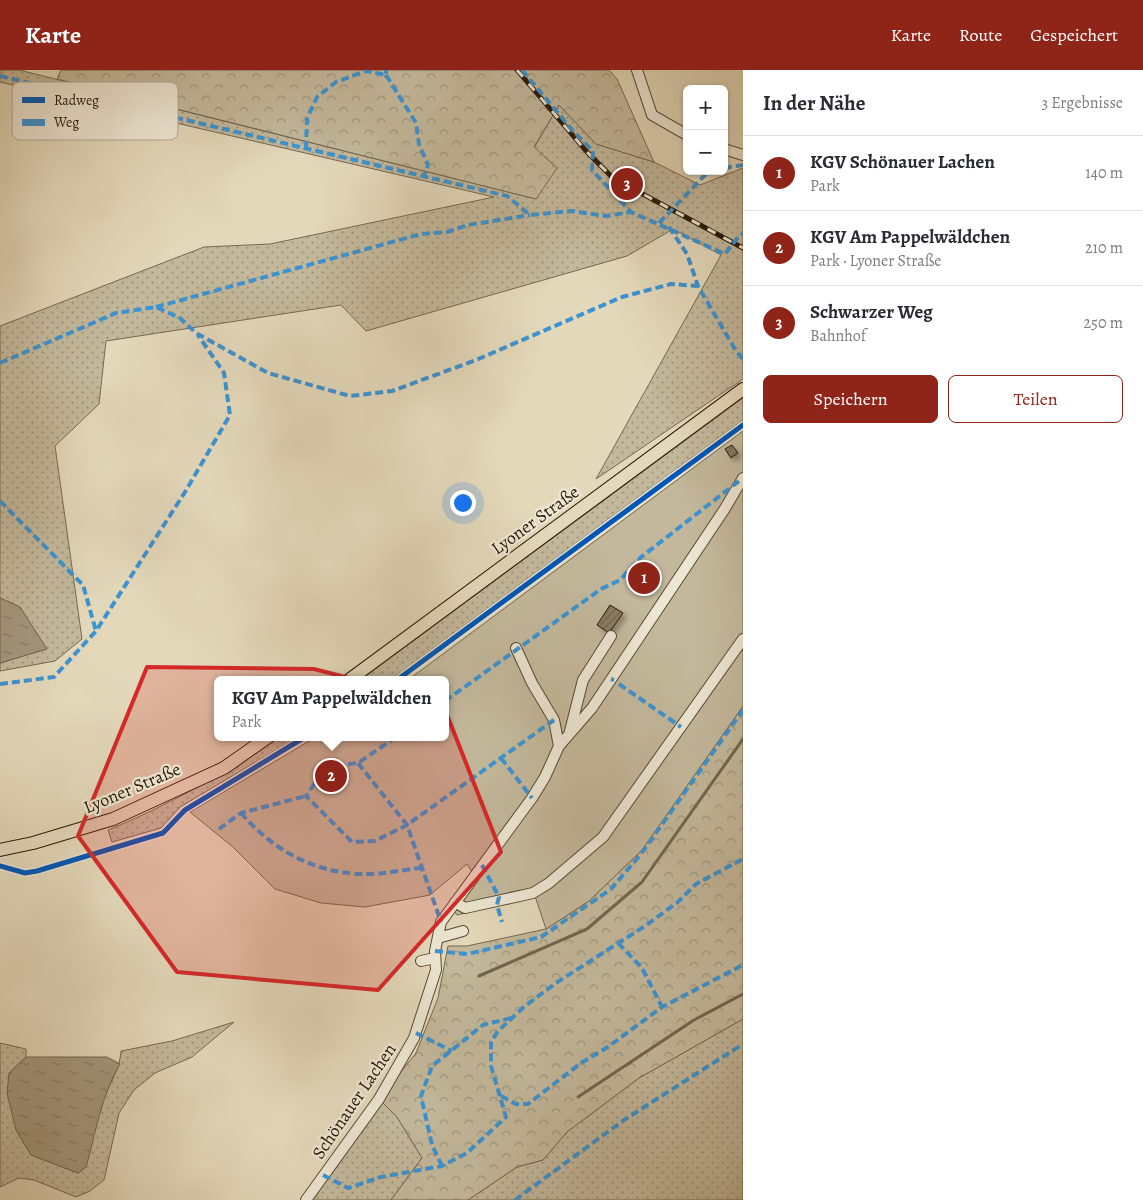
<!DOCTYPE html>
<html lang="de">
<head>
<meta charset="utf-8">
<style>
  body { margin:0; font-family:Alegreya,serif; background:#f7f7f7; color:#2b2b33 }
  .controls { position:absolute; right:15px; top:15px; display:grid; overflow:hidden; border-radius:8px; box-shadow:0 1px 4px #0004 }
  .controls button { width:45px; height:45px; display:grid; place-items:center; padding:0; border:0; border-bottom:1px solid #e1e1e2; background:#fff; color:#2b2b33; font:25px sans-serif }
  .you { position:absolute; left:462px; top:432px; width:18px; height:18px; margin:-12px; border:4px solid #fff; border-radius:50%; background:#1a73e8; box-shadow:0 0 0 8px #1a73e833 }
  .badge { display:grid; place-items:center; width:32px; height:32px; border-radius:50%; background:#8f2418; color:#fff; font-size:16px; font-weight:700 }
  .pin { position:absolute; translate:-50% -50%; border:2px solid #fff; box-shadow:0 1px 5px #0006 }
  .popup { position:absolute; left:214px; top:606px; width:235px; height:65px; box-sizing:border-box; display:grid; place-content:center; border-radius:8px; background:#fff; filter:drop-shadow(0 1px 4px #0005); font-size:16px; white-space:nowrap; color:#7c7c81 }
  .popup b { font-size:19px; color:#2b2b33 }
  .popup::after { content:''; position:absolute; left:50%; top:100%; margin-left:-10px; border:10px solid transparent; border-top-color:#fff }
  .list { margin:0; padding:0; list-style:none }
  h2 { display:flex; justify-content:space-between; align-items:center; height:65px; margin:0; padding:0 20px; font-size:21px }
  h2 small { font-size:16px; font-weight:400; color:#7c7c81 }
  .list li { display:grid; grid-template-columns:32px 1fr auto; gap:15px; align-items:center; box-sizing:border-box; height:75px; padding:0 20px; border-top:1px solid #e1e1e2 }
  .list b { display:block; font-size:19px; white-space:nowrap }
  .list p { margin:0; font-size:16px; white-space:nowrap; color:#7c7c81 }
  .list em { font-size:16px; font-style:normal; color:#7c7c81 }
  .actions { display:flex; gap:10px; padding:15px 20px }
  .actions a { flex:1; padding:11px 0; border:1px solid #8f2418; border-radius:8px; text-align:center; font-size:18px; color:#8f2418 }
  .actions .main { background:#8f2418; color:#fff }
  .map { position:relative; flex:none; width:743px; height:1130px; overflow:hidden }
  header { display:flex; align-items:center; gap:30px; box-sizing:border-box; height:70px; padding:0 25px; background:#8f2418; color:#fff }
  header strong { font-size:24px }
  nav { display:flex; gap:28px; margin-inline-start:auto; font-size:18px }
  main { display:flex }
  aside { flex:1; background:#fff }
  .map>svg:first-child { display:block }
</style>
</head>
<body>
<header>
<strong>Karte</strong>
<nav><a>Karte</a><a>Route</a><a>Gespeichert</a></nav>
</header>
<main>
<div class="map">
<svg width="743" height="1130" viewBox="0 0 743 1130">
  <defs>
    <pattern id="grass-dots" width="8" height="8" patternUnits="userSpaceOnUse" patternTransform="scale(1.25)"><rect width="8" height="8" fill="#c3b89b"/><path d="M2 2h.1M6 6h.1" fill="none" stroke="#9e957c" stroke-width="1.8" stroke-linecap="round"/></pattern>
    <pattern id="forest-crowns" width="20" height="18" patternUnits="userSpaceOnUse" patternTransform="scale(1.25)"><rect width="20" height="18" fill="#c3b89b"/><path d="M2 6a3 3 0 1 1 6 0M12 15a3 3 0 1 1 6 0" fill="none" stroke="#9e957c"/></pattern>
    <pattern id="water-ripples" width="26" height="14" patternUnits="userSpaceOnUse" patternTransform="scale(1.25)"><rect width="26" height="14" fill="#a3977d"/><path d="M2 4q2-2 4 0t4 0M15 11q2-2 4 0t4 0" fill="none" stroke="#857a64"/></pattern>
    <pattern id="building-hatch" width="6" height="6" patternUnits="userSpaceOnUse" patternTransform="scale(1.25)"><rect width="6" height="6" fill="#897c64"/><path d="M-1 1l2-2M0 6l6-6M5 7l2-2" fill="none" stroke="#706550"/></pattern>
    <filter id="shadow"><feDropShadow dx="4" dy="4" stdDeviation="2.5" flood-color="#0004"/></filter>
  </defs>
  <rect width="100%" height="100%" fill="#e3d8ba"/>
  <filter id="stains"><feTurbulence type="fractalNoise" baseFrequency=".004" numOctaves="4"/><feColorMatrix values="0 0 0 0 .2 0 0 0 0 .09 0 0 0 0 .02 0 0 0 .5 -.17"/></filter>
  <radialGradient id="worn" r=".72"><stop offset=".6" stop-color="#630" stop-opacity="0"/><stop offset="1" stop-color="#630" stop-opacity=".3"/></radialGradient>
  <path fill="url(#grass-dots)" stroke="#766850" d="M0 0H19L536 129 534 78 559 35 596 74 654 92 700 115 743 98V309L596 409 721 185 673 159 627 186 366 261 341 235 106 271 99 334 55 376 82 569 55 591 0 601V593L46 579 20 537 0 528V256L204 177 270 174 494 127 0 12Z
    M743 328V350L404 600 390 610H360Z
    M279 667H298L180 737 161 758 112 772 108 760C169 735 224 704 279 667Z
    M743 949V1130H468L517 1097 543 1090 567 1062 639 1008Z
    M234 952 192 987 155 1003 134 1020 119 1043 104 1110 90 1121 76 1127 34 1110 19 1108 0 1117V973L26 979V987L9 1003 16 1060 31 1085 78 1103 86 1097C91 1077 95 1056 101 1036 107 1017 120 1001 121 981L172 971Z
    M379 1029 397 1047 422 1088 391 1130H306Z"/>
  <path fill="url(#forest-crowns)" stroke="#766850" d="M61 0H609L617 9 654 92 596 74 559 35 534 77 557 98 536 129 57 9Z
    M743 636V949L639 1008 567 1062 543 1090 517 1097 468 1130H391L422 1088 397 1047 379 1029 416 983 438 928 448 876H467L546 859 589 831 642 780Z"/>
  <path fill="#c3b89b" stroke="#766850" d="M743 361V636L642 780 589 831 546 859 535 826 457 845 453 840 476 808 467 794 430 825 365 837 321 833 275 819 233 777 190 742 316 667H445V610H408Z"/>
  <path fill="url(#water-ripples)" stroke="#72654d" d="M0 528 20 537 47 579 0 593Z
    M26 987H107L120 994C101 1026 96 1062 86 1097L78 1103 31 1085 16 1060 7 1023 9 1003Z"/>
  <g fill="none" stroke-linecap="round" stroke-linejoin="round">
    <path stroke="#72654d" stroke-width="3" d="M479 906 587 859 642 812 743 669
      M578 1027 694 950 743 924"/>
  </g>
  <path fill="url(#building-hatch)" stroke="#281906" filter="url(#shadow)" d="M732 375 738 383 731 388 725 379Z
    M610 535 623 543 609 563 597 555Z"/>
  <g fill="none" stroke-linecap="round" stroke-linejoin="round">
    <g stroke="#574933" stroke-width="12">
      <path id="minor" d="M637 0 652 45 687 65
        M724 79 743 85
        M516 578 532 613 554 650 559 676
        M570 661 583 610 611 566
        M455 832 465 838 533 823 549 813 603 767 743 569
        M438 868 463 861
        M421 891 435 888
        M306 1130 379 1029 414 968 436 900 435 881 441 852 532 728 545 707 559 676 592 638 724 440 743 408"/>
    </g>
    <g stroke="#281906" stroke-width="14">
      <path id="major" d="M349 610 743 319
        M0 780 33 773 113 749 224 698 268 667"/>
    </g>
    <use href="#minor" stroke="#ede6d2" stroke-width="10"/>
    <use href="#major" stroke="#e3d8ba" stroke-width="12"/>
    <g stroke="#281906" stroke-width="5">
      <path id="rail" d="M517 0 587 82 613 108 743 178"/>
    </g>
    <use href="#rail" stroke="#ede6d2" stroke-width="3" stroke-dasharray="9" stroke-linecap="butt"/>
    <path stroke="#3c93d1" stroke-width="4" stroke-dasharray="8 4" stroke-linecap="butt" d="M522 0 573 61 593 81 592 100 631 142 725 184 739 166 743 164
      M386 5 416 53 419 74 428 95 424 107
      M0 6 507 126 530 145 572 141 606 146 631 142
      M306 79 307 48 317 27 336 12 366 1 386 5V0
      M724 98 743 95
      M659 153 705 105 715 101
      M669 157 687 184 698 216 736 281 743 289
      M156 237 421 164 447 162 468 155 530 145
      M0 293 116 243 156 237 180 248 196 263 268 303 350 326 392 321 476 290 622 227 671 214 698 216
      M0 431 83 515 96 561
      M611 609 614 610
      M0 614 54 607 96 561 185 422 230 345 224 303 198 265
      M619 614 681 657
      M445 631 601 519 620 510 640 488 739 411
      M396 667 358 693 341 695 319 707 306 726 352 772 375 771 407 755 554 650
      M501 688 532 728
      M358 693 407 755 441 852
      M241 743C272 779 312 802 360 804 380 805 401 800 421 798
      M219 759 241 743 306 726
      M482 795 499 827 497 835 502 852
      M618 873 642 898 662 937
      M435 881 467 884 541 867 611 819 641 784 743 640
      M416 963 452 981
      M501 1026 516 1034H528L581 993 608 977 662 937 743 895
      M442 1096 432 1075 421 1026 432 996 483 955 511 948
      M323 1105 348 1118 381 1107 442 1096 467 1083 506 1047 491 996V972L498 961 525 936 556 913 645 856 678 832 696 814 743 789
      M515 1130 624 1050 743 974"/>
    <g stroke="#ede6d2" stroke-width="8">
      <path id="cycleway" d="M397 610 743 355
        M0 796 25 803 37 801 163 763 185 740 305 667"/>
    </g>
    <use href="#cycleway" stroke="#0057b8" stroke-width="5"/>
  </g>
  <path fill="#d62828" fill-opacity="0.2" stroke="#d62828" stroke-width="4" stroke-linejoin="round" d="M147 597 314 599 442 632 501 782 378 920 177 902 78 766Z"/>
  <g text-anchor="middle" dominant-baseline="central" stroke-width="4.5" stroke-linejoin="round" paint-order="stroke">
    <g font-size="18" fill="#281906" stroke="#ede6d2">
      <text transform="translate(535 450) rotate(-36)">Lyoner Straße</text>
      <text transform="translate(132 718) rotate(-23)">Lyoner Straße</text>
      <text transform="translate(354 1031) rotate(-56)">Schönauer Lachen</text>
    </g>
  </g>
  <rect x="12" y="12" width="166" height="58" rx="8" fill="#ede6d2" stroke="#b2a895" stroke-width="1"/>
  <rect x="22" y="27" width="23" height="6" fill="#0057b8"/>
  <rect x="22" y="49" width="23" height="7" fill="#3c93d1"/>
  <g font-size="14" fill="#281906">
    <text x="54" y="35">Radweg</text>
    <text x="54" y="57">Weg</text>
  </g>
  <rect width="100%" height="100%" filter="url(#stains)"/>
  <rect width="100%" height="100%" fill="url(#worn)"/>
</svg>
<div class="controls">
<button>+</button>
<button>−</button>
</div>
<div class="you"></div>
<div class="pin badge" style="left:644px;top:508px">1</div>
<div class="pin badge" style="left:331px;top:706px">2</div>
<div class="popup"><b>KGV Am Pappelwäldchen</b>Park</div>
<div class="pin badge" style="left:627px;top:114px">3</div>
</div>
<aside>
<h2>In der Nähe<small>3 Ergebnisse</small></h2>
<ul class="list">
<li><span class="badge">1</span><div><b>KGV Schönauer Lachen</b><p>Park</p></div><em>140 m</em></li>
<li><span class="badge">2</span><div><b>KGV Am Pappelwäldchen</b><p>Park · Lyoner Straße</p></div><em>210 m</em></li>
<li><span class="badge">3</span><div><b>Schwarzer Weg</b><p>Bahnhof</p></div><em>250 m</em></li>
</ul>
<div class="actions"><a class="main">Speichern</a><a>Teilen</a></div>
</aside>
</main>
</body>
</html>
